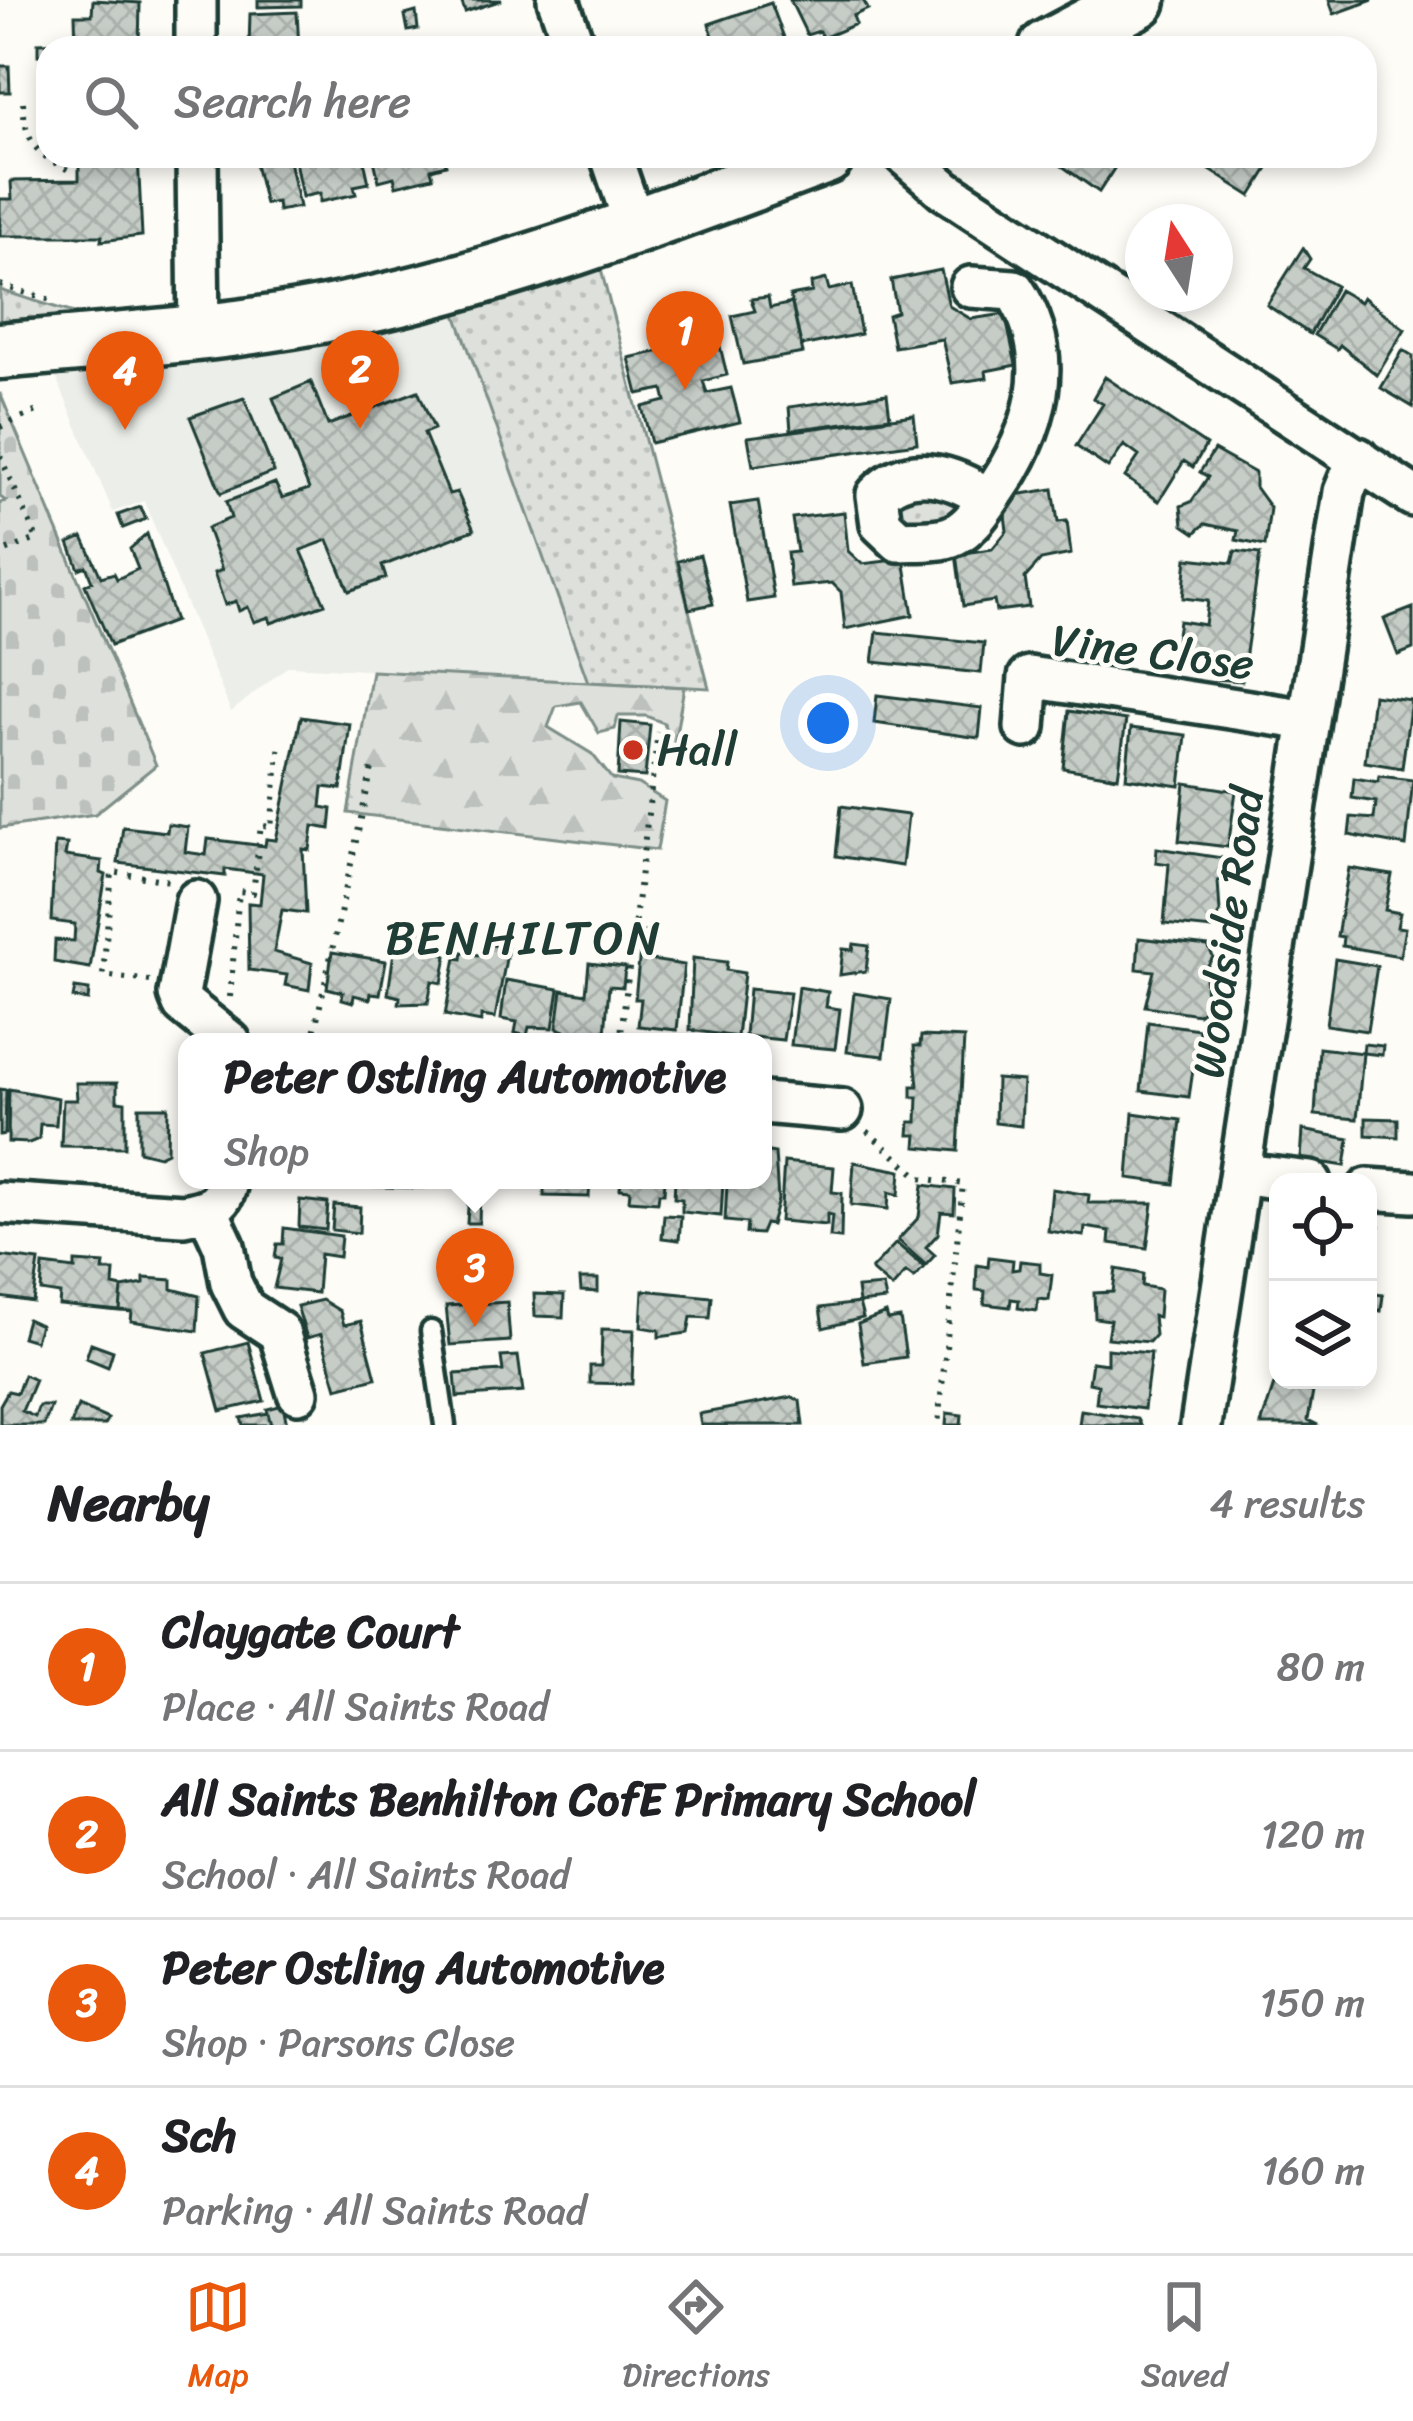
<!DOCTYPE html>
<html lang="en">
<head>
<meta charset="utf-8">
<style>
  body { margin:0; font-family:Sriracha,sans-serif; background:#f2f2f2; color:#202124 }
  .controls { position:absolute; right:36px; bottom:36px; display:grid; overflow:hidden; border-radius:24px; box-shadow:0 6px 18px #0003 }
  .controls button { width:108px; height:108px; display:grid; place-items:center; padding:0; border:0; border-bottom:3px solid #e0e0e0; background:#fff; color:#202124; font:60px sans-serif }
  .compass { position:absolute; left:1125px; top:204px; width:108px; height:108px; border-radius:50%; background:#fff; box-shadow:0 6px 18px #0003; rotate:348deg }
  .you { position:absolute; left:828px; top:723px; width:42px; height:42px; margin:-30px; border:9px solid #fff; border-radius:50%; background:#1a73e8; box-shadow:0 0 0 18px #1a73e833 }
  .badge { display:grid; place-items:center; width:78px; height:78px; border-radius:50%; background:#ea580c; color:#fff; font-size:39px; font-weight:700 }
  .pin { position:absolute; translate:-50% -99px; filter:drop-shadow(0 3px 6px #0008) }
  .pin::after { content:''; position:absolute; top:63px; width:42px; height:36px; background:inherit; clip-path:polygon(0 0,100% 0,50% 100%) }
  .popup { position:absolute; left:178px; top:1033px; width:594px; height:156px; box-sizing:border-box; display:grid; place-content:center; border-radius:24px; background:#fff; filter:drop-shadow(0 3px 9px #0005); font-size:39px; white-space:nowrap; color:#757577 }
  .popup b { font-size:45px; color:#202124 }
  .popup::after { content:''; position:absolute; left:50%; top:100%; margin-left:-24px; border:24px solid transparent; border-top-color:#fff }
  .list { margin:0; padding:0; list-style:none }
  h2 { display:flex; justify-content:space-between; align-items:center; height:156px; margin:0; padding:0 48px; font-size:51px }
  h2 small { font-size:39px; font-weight:400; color:#757577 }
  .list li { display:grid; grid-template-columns:78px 1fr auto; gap:36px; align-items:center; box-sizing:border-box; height:168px; padding:0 48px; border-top:3px solid #e0e0e0 }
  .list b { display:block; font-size:45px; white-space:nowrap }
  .list p { margin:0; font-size:39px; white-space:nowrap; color:#757577 }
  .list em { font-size:39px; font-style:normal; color:#757577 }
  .icon { flex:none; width:66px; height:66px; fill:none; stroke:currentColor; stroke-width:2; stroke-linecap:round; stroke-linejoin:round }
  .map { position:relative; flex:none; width:1413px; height:1425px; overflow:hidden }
  .search { position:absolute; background:#fff; box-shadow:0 6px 18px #0003; left:36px; right:36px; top:36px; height:132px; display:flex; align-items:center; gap:30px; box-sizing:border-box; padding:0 42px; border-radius:36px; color:#757577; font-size:45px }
  .sheet { height:828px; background:#fff }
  nav { display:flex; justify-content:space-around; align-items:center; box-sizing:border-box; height:168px; border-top:3px solid #e0e0e0; background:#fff; font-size:33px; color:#757577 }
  nav a { display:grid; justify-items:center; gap:6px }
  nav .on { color:#ea580c }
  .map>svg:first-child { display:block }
</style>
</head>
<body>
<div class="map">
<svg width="1413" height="1425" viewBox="0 0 1413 1425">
  <defs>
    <pattern id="green-dots" width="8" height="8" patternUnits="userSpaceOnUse" patternTransform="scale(3)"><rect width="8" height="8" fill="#dde0db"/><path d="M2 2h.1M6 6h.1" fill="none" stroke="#bdc1bd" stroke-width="1.8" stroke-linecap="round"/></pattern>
    <pattern id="forest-firs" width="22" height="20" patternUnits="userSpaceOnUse" patternTransform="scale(3)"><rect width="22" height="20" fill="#dde0db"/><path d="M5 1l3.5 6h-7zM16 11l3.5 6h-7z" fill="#bdc1bd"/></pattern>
    <pattern id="cemetery-stones" width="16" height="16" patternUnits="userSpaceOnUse" patternTransform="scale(3)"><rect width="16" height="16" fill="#dde0db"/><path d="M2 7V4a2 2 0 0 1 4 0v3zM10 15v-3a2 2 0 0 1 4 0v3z" fill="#bdc1bd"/></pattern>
    <pattern id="building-cross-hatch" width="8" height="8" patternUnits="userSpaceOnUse" patternTransform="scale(3)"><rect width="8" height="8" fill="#c6cdc7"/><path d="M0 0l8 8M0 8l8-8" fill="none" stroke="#aab1ac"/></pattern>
  </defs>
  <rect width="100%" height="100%" fill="#fdfcf7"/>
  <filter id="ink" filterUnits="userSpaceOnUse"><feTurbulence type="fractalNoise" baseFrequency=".00833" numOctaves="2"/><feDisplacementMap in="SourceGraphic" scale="24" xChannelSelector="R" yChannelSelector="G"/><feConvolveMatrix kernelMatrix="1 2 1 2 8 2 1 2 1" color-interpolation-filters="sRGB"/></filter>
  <g filter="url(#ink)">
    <path fill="#eceee9" d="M596 250 709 688 288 666 231 712 144 501 113 512 48 358Z"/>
    <path fill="url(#green-dots)" stroke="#7e8e88" stroke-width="3" d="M596 250 709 688 588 682 448 292Z
      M0 290 93 319 0 345Z
      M936 481 976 504 947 529 887 518 896 489Z"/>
    <path fill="url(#forest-firs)" stroke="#7e8e88" stroke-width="3" d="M372 671 684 687 672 757 664 723 646 716H618L615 729 599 733 581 702 556 706 548 727 592 754 612 779 638 784 665 801 657 850 348 813Z"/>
    <path fill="url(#cemetery-stones)" stroke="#7e8e88" stroke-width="3" d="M0 393 156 765 95 814 0 828V503L6 501 0 497Z"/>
    <path fill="url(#building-cross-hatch)" stroke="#1f3d34" stroke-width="3" d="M93 0 140 3 139 46 76 47 75 15H92Z
      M258 0H301V6L258 7Z
      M461 0H502L465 12Z
      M790 0H863L868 9 853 16 856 24 823 38 819 31 807 35Z
      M1329 0H1373L1334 14Z
      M771 3 786 43 717 48 709 24Z
      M297 12 299 48H249L250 14Z
      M416 12 418 29 408 31 405 15Z
      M1225 36 1243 48H1218Z
      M689 38 692 48H660Z
      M68 42V48H48V55H38V43Z
      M0 66H9L10 92H0Z
      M79 156H138L142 236 101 241 102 236H0V199H12L11 181 79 180Z
      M288 156 299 207 278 211 277 202 265 204 254 160Z
      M294 156H363L369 183 354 186 356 194 320 202V193L302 197Z
      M373 156H444L446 165 431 169 433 177 396 186 394 177 379 181Z
      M1048 156H1109L1117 164 1099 192Z
      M1188 156H1276L1251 196Z
      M1303 248 1310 259 1304 268 1336 286 1310 334 1267 305Z
      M941 270 949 306 971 319 1005 314 1016 365 986 371 987 378 952 383 942 339 894 347 888 315 897 312 891 280Z
      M826 279 829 290 852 285 861 334 801 346 790 296 812 292 811 283Z
      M1339 290 1360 302 1363 297 1405 329 1377 375 1340 345 1337 349 1314 335Z
      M768 297 770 308 792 303 803 353 743 364 732 316 755 311 751 299Z
      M718 338 727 375 703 381 707 393 731 388 740 422 651 443 642 407 666 401 663 389 638 394 629 358Z
      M1403 350 1413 356V407L1381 388Z
      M1105 377 1206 445 1193 467 1184 461 1159 501 1125 477 1139 456 1124 445 1108 468 1076 446 1103 404 1093 398Z
      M311 382 328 425 418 391 434 429 424 433 449 494 457 492 474 530 382 566 386 578 349 591 328 540 301 550 325 604 271 623 269 617 254 622 248 607 239 611 236 601 225 605 214 573 222 570 207 528 231 518 226 502 275 483 282 498 309 489 273 398Z
      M887 394 890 417 791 430 789 407Z
      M244 398 274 472 221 493 190 417Z
      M914 415 917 443 753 466 748 437Z
      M1214 450 1255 473V487L1270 508 1265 546 1236 540 1238 531 1205 524 1195 533 1183 525 1181 506 1191 502 1208 477 1200 472Z
      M1053 489 1058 522 1067 521 1071 554 1041 560 1025 578 1029 607 996 611 994 601 963 606 956 554 992 549 1007 531 1003 497Z
      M758 501 774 598 747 602 730 505Z
      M140 507 146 519 123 528 118 515Z
      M844 512 848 551 862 564 904 559 913 615 845 629 841 592 832 583 791 587 787 553 797 552 792 518Z
      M147 534 175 621 111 645 85 585 92 581 86 566 79 569 69 543 83 537 101 577 114 573 117 579 138 569 130 549Z
      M1235 551 1260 554 1242 681 1215 679 1217 665 1173 661 1179 621 1205 625 1208 601 1183 598 1187 558 1232 563Z
      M700 555 713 604 689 609 678 561Z
      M1413 608V649L1398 655 1384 619Z
      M877 632 984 643 981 673 873 662Z
      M877 695 982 708 979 738 874 723Z
      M1373 695 1411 700 1402 768 1365 762Z
      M1069 711 1126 720 1118 777 1063 768Z
      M301 717 350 724 341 789 323 787 321 807 332 809 330 829 313 826 310 850 303 849 306 913 282 910 274 952 312 963 309 990 285 985 287 975 249 970 248 903 260 904 263 874 225 869V876L118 863 123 827 167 832 168 824 188 827 185 852 206 855 208 839 265 846 266 839 276 840Z
      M621 722 650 725 645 777 618 775Z
      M1131 728 1186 735 1180 786 1126 778Z
      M1379 776 1413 780 1406 846 1349 835 1351 817 1374 819 1376 802 1352 798 1354 778 1378 782Z
      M1185 783 1236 791 1228 847 1179 841Z
      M841 806 908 815 902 866 836 856Z
      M55 843 67 844 65 856 102 861 101 873 106 875 90 968 54 962 55 940 74 941 75 924 51 921Z
      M1157 848 1222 858 1225 878 1218 881 1220 912 1212 929 1164 924 1169 864 1156 862Z
      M1349 868 1392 875 1385 910 1400 913 1397 927 1405 928 1400 956 1342 946 1343 937 1337 936Z
      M398 923 431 929 429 945 447 956 442 983 432 981 428 1003 399 1004 400 997 388 994Z
      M642 932 654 933 651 960 684 965 677 1030 638 1026 641 999H635Z
      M1139 938 1208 946 1213 957 1205 970 1206 1008 1198 1014 1145 1006 1154 971 1137 969Z
      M487 944 508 948 495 1018 481 1016V1022L445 1015 456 958 462 959 463 952 484 956Z
      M854 944 869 946 866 971 840 975 843 949 853 950Z
      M332 952 386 961 380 994 371 993 370 999 354 995 353 1002 342 999 343 992 327 988Z
      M693 958 727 962 726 970 744 973 737 1037 690 1030Z
      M1335 959 1377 966 1367 1031 1326 1025Z
      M589 963 625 967 623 987 609 986 605 1034 588 1032 587 1039 557 1028 562 990 586 994Z
      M506 980 559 989 553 1028 529 1027 527 1036 515 1033 517 1022 501 1019Z
      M798 987 828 992 826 1007 840 1009 835 1049 791 1045Z
      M75 988 89 990 88 1000 73 998Z
      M749 989 790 993 783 1040 745 1036Z
      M854 993 891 999 884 1056 847 1052Z
      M1148 1022 1199 1029 1189 1097 1141 1091Z
      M921 1036 964 1038 958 1151 916 1147 917 1135H909L910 1122H917L918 1097H912V1086H918L914 1046H920Z
      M1364 1044 1383 1046 1382 1055 1363 1053Z
      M1319 1048 1363 1053 1357 1119 1315 1115Z
      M996 1079 1023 1081 1021 1126 995 1123Z
      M76 1083H117V1101L125 1102V1147L61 1146 63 1100H77Z
      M0 1089 6 1090 5 1134 0 1135Z
      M9 1089 58 1098 56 1125 40 1124 39 1139 29 1143 8 1142Z
      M139 1107H168L167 1152 159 1156 139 1151Z
      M1133 1113 1181 1120 1174 1184 1128 1178Z
      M1366 1118 1398 1119V1137L1366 1135Z
      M1303 1130 1349 1139 1345 1166 1301 1159Z
      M763 1151 775 1153 778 1200 771 1225 765 1224 761 1234 746 1233 747 1223 725 1221 727 1184 763 1180Z
      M784 1162 834 1167 832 1192 842 1193 841 1238 830 1237 832 1215 827 1214V1225L780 1221Z
      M854 1162 901 1171 899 1195 889 1192 888 1209 851 1205Z
      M347 1180H423V1188L347 1186Z
      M427 1180H450V1186H427Z
      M468 1180H480V1192H469Z
      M544 1180H590L589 1197 544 1196Z
      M621 1180H665L664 1193H659L658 1202 629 1200 630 1190 620 1189Z
      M675 1180H728L723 1181 721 1216 682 1212V1199L674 1198Z
      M923 1185 955 1189 954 1213 941 1212 938 1234 926 1247 935 1255 926 1265 898 1240 919 1217Z
      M1052 1189 1089 1195 1088 1203H1153L1147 1248 1109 1243 1110 1231 1085 1227 1084 1236 1048 1231Z
      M469 1192H480L479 1223H467Z
      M300 1200 328 1203 326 1230 299 1227Z
      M334 1205 360 1207 359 1233 332 1230Z
      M664 1215 681 1216 679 1240 662 1238Z
      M1368 1224 1379 1226 1376 1240 1368 1239Z
      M284 1228 341 1236 339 1257 320 1254 317 1293 274 1288 281 1259 275 1258 277 1244H283Z
      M896 1243 924 1267 914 1278 906 1272 892 1288 871 1270Z
      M0 1256 39 1261 33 1302 0 1297Z
      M989 1257 1013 1260 1012 1270 1019 1269 1020 1261 1040 1263V1273L1052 1275 1049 1300 1038 1299 1037 1311 1018 1308 1019 1300 1011 1299 1010 1307 984 1304 985 1291 976 1290 977 1265 988 1267Z
      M75 1262 104 1264 103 1271H114L113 1286 122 1288 120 1311 59 1305 60 1294 41 1291 43 1265 75 1269Z
      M1116 1269 1143 1274 1142 1286 1160 1289 1158 1317 1153 1316 1155 1335 1149 1342 1107 1338 1110 1320 1095 1318 1094 1293 1113 1292Z
      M144 1278 172 1280V1289L199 1296 197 1331 131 1321 132 1312 120 1311 122 1288 144 1284Z
      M580 1279H598V1292L581 1291Z
      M883 1286 886 1300 859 1303 857 1288Z
      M643 1290 712 1297 710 1318 691 1317 688 1333 659 1337V1330L641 1327Z
      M1368 1293 1383 1295 1381 1311 1368 1309Z
      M534 1294 564 1295 563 1317 535 1316Z
      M322 1300 340 1311 344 1325 361 1321 376 1378 337 1388 321 1334 307 1338 297 1306Z
      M507 1302 510 1341 450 1345 446 1306Z
      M859 1303 863 1318 823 1328 820 1308Z
      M886 1313 888 1320 900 1318 906 1357 864 1363 858 1324Z
      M27 1319 40 1325 35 1341 22 1337Z
      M602 1329 634 1330 632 1384 590 1383V1366H601Z
      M248 1342 264 1401 221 1411 205 1353Z
      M91 1343 113 1351 108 1367 86 1358Z
      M1107 1349 1151 1353 1144 1409 1096 1403 1098 1385 1089 1383 1092 1362 1107 1364Z
      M518 1356 523 1392 457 1397 455 1374 503 1371 501 1357Z
      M24 1375 35 1380 22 1411 35 1417 39 1406H51L44 1425H0V1405L8 1391 17 1393Z
      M1274 1385 1313 1392 1308 1420 1318 1425H1261Z
      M792 1397 800 1401 803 1425H701L699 1414Z
      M283 1405 287 1425H271L267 1409Z
      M78 1406 108 1419 105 1425H71Z
      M1081 1410 1138 1419 1141 1425H1079Z
      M268 1413 271 1425H243L241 1418Z
      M947 1413 962 1415 961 1425H946Z"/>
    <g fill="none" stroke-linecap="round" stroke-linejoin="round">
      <g stroke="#1f3d34" stroke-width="27">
        <path id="lane" d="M431 1331 445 1425"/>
      </g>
      <g stroke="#1f3d34" stroke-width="48">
        <path id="street" d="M558 0 575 48
          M196 48V0
          M197 156 199 335
          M611 156 635 226
          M906 156 945 190 1413 496
          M971 287 1014 290C1060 358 1036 433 992 495 982 509 971 527 954 535 940 542 915 540 899 541L881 524 877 495C910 460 954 476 989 499
          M1025 727 1029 677 1308 720
          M196 901 179 994 183 1004 230 1042
          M763 1103 842 1110
          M1242 1174 1311 1182
          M1368 1189 1413 1192
          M0 1203 183 1215C206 1211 224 1207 227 1180
          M208 1211 224 1246 231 1283 244 1309 279 1332 298 1393
          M1201 1425 1344 492 1358 458"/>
      </g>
      <g stroke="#1f3d34" stroke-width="63">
        <path id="secondary" d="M1047 48 1138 0
          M0 351C116 340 231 334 346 310 510 277 670 214 826 156"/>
      </g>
      <path stroke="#1f3d34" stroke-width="6" stroke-dasharray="3 9" stroke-linecap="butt" d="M23 102C25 141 34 154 71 171
        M0 285 54 301
        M0 427 37 411
        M0 456 37 539 0 553
        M150 981 103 975 112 872 170 881
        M230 997 239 891 253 893 261 825 271 828 280 743
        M312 1042 372 768
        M620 1042 658 732
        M867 1131 920 1178 963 1184 938 1425"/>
      <use href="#lane" stroke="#fdfcf7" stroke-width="18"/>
      <use href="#street" stroke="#fdfcf7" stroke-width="39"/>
      <use href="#secondary" stroke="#fdfcf7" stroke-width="54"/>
    </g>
  </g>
  <circle fill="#c8321e" stroke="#fdfcf7" stroke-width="4.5" cx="633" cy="750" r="12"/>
  <g text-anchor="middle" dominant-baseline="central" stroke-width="9" stroke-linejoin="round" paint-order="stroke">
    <g font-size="45" fill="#1f3d34" stroke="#fdfcf7">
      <text transform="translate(1153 652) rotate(7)">Vine Close</text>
      <text transform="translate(1228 933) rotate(-82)">Woodside Road</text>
    </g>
    <g font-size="45" fill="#1f3d34" stroke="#fdfcf7" text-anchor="start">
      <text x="657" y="750">Hall</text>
    </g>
    <g font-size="48" letter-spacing="3" fill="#1f3d34" stroke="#fdfcf7">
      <text x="524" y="937">BENHILTON</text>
    </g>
  </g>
</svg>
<div class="controls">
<button><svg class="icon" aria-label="locate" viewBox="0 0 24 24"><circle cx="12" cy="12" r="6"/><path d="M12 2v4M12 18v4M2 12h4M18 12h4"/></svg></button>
<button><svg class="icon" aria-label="layers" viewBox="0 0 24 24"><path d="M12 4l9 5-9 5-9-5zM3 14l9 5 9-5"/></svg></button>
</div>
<svg class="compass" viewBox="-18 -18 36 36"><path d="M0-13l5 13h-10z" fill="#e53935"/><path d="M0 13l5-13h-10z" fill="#757577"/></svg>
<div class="you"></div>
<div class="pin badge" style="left:685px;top:390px">1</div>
<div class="pin badge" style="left:360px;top:429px">2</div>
<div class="pin badge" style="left:475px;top:1327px">3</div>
<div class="popup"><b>Peter Ostling Automotive</b>Shop</div>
<div class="pin badge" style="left:125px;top:430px">4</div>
<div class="search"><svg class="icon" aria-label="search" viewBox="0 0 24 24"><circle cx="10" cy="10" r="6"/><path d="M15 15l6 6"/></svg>Search here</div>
</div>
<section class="sheet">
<h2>Nearby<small>4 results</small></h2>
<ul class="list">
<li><span class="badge">1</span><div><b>Claygate Court</b><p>Place · All Saints Road</p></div><em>80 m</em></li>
<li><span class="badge">2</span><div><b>All Saints Benhilton CofE Primary School</b><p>School · All Saints Road</p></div><em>120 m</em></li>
<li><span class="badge">3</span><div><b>Peter Ostling Automotive</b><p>Shop · Parsons Close</p></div><em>150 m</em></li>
<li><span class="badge">4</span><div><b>Sch</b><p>Parking · All Saints Road</p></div><em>160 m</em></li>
</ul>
</section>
<nav>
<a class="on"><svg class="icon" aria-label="map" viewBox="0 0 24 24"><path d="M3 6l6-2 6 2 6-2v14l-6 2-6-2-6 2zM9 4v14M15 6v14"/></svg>Map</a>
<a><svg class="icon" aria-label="directions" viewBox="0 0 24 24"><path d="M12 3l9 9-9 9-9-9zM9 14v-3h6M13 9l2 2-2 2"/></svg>Directions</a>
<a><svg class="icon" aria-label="saved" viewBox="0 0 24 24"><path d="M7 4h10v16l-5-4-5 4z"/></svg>Saved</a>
</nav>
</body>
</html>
